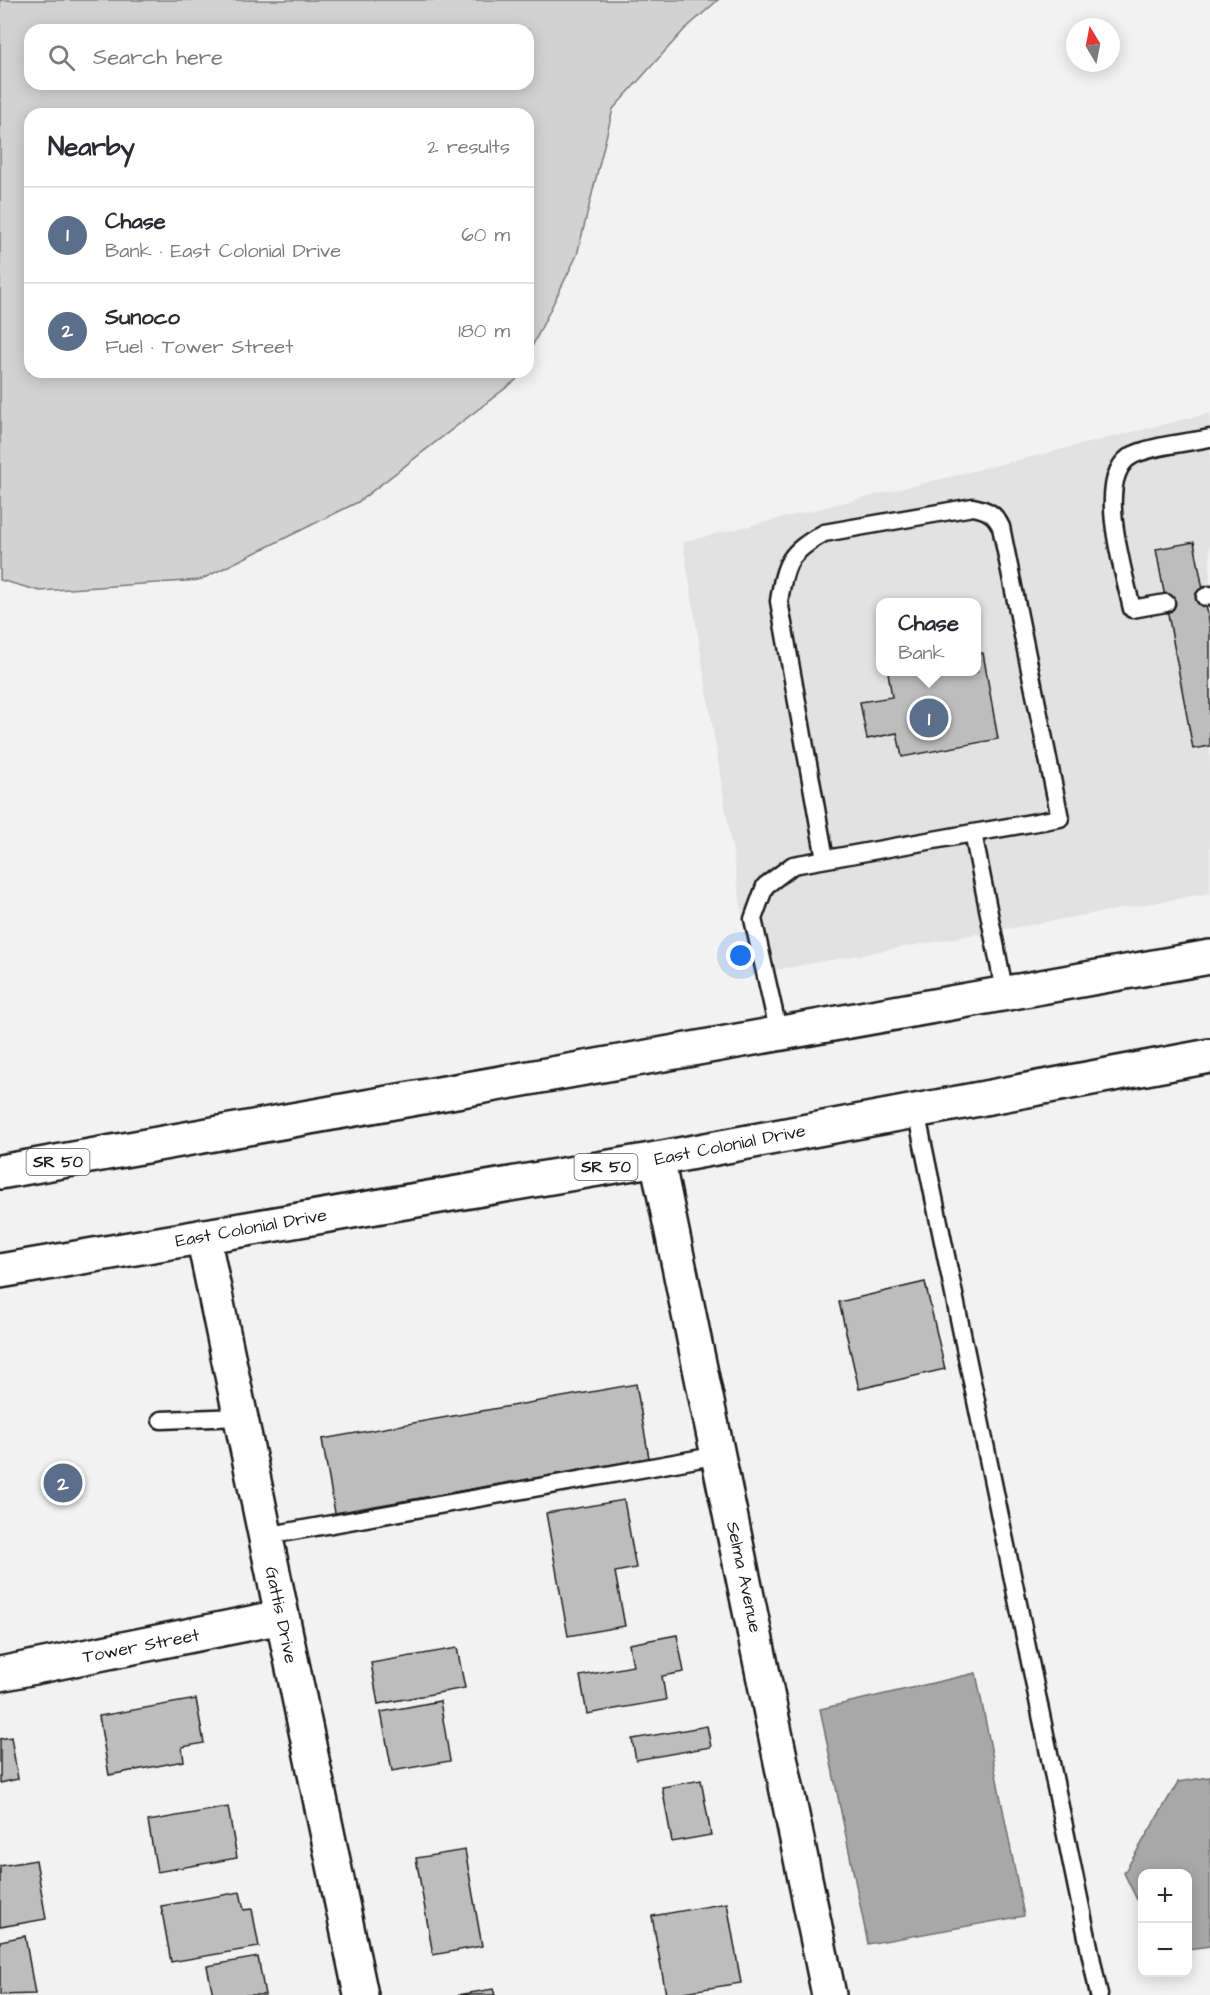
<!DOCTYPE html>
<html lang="en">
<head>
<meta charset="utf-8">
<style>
  body { margin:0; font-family:"Architects Daughter",sans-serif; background:#f2f2f3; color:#2b2b33 }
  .controls { position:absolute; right:18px; bottom:18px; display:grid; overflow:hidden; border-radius:12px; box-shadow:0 3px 15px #0003 }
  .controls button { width:54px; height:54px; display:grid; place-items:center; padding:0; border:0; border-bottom:2px solid #e1e1e2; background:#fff; color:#2b2b33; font:30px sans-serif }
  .compass { position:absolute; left:1066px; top:18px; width:54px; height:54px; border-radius:50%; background:#fff; box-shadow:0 3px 15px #0003; rotate:350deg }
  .you { position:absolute; left:741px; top:956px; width:21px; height:21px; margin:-15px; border:4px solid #fff; border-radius:50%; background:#1a73e8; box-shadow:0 0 0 9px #1a73e833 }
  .badge { display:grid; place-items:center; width:39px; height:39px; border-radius:50%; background:#0b8043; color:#fff; font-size:20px; font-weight:700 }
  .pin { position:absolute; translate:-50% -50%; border:3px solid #fff; box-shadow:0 2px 6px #0006 }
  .popup { position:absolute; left:876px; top:598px; width:105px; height:78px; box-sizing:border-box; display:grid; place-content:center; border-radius:12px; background:#fff; filter:drop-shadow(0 2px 4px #0005); font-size:20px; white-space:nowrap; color:#7c7c81 }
  .popup b { font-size:22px; color:#2b2b33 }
  .popup::after { content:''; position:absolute; left:50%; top:100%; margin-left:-12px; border:12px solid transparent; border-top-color:#fff }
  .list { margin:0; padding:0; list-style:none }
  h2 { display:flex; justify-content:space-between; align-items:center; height:78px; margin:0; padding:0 24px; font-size:26px }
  h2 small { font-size:20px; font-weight:400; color:#7c7c81 }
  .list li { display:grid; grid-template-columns:39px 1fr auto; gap:18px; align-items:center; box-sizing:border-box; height:96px; padding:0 24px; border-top:2px solid #e1e1e2 }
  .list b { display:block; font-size:22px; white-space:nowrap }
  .list p { margin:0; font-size:20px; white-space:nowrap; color:#7c7c81 }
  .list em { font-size:20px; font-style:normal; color:#7c7c81 }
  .icon { flex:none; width:33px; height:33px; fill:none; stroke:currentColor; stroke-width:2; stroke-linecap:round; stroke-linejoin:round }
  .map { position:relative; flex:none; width:1210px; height:1995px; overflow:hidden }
  .search { position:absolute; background:#fff; box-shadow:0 3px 15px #0003; left:24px; top:24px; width:510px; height:66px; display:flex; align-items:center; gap:15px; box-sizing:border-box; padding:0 21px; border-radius:18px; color:#7c7c81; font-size:22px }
  .panel { position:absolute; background:#fff; box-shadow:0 3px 15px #0003; left:24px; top:108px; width:510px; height:270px; border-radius:18px }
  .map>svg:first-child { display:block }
</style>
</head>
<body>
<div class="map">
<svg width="1210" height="1995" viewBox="0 0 1210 1995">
  <rect width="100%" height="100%" fill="#f2f2f2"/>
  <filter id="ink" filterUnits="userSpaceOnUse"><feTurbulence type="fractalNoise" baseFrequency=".0167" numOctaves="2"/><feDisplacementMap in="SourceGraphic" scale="12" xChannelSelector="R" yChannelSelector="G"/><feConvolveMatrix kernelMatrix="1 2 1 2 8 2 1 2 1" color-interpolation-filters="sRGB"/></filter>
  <g filter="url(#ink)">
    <path fill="#e2e2e2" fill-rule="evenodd" d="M1210 413V893L752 974 683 542ZM881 602H977V672H881Z"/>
    <path fill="#d2d2d2" stroke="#777" stroke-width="1.5" fill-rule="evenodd" d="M0 0H718L684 30 613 109 577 255 528 355V114H30V372H520L516 380 358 502 200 580 40 591 0 580ZM30 30H528V84H30Z"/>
    <path fill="#a8a8a8" stroke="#707070" stroke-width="1.5" d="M976 1673 1024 1916 868 1944 820 1709Z
      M1210 1777V1946L1188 1949V1874H1142V1910L1124 1873 1178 1782Z"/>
    <path fill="#bdbdbd" stroke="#1c1c1c" stroke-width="1.5" d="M1194 542 1210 626V746L1193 749 1156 549Z
      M983 653 998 739 902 757 897 733 867 739 860 702 892 697 888 672H977V654Z
      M925 1282 945 1369 859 1389 839 1302Z
      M636 1384 649 1458 335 1513 322 1439Z
      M624 1500 636 1568 615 1572 625 1626 568 1636 546 1513Z
      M677 1635 684 1672 662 1676 666 1700 587 1714 580 1676 633 1666 629 1644Z
      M457 1648 465 1688 378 1704 371 1663Z
      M196 1699 204 1743 182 1747 184 1761 109 1775 99 1716Z
      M440 1701 450 1761 392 1771 381 1712Z
      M707 1726 711 1747 636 1760 632 1739Z
      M11 1737 18 1779 0 1783V1739Z
      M701 1780 711 1835 672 1842 662 1787Z
      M228 1807 237 1858 157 1872 148 1821Z
      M465 1850 482 1946 433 1955 416 1858Z
      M36 1860 46 1919 0 1927V1866Z
      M240 1892 244 1910 252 1909 259 1947 171 1962 161 1906Z
      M727 1903 741 1983 666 1995 652 1916Z
      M25 1936 35 1994 0 1995V1941Z
      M258 1957 265 1995H213L207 1966Z
      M493 1989 495 1995H458Z"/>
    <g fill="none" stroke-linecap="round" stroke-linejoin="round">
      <g stroke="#1c1c1c" stroke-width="21">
        <path id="service" d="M1205 597 1210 595
          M1166 603 1132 609C1125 575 1092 475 1133 455 1155 445 1186 443 1210 438
          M825 859 779 601C785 562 789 553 824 533L973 507C988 510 995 514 1001 527L1060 818 973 833
          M779 1034 753 919 765 886 793 865 973 833 1005 994
          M916 1111 1099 1995
          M161 1420 240 1417
          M265 1536 719 1455"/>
      </g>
      <g stroke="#1c1c1c" stroke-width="38">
        <path id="minor" d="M657 1159 829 1995
          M203 1236 361 1995
          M0 1674 281 1617"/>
      </g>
      <g stroke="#1c1c1c" stroke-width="38">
        <path id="trunk" d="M0 1172 1210 957
          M0 1271 657 1159 1210 1056"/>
      </g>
      <use href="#service" stroke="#fff" stroke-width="16"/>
      <use href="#minor" stroke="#fff" stroke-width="33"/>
      <use href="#trunk" stroke="#fff" stroke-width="33"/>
    </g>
  </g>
  <g text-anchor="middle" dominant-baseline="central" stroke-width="4.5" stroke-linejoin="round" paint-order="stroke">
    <g fill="#fff" stroke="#606060" stroke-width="1.5">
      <rect x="26.5" y="1149" width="63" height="26" rx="4.5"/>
      <rect x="574.5" y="1154" width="63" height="26" rx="4.5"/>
    </g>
    <g font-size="16" font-weight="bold" fill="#1c1c1c">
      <text x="58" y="1162">SR 50</text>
      <text x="606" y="1167">SR 50</text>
    </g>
    <g font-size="18" fill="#1c1c1c" stroke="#fff">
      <text transform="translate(730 1145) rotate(-11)">East Colonial Drive</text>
      <text transform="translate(251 1228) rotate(-10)">East Colonial Drive</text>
      <text transform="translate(744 1577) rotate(78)">Selma Avenue</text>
      <text transform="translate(281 1615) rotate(78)">Gattis Drive</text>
      <text transform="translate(141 1646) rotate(-11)">Tower Street</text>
    </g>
  </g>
</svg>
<div class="controls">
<button>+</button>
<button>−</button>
</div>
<svg class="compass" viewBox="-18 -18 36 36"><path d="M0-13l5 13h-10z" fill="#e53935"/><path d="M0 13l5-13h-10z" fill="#7c7c81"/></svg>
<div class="you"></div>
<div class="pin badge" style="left:929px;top:718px;background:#5c6f8a">1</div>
<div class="popup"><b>Chase</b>Bank</div>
<div class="pin badge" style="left:63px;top:1483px;background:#5c6f8a">2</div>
<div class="search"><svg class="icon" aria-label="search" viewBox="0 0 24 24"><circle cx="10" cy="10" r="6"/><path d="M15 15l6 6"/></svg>Search here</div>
<section class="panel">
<h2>Nearby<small>2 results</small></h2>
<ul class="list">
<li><span class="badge" style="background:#5c6f8a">1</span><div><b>Chase</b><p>Bank · East Colonial Drive</p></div><em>60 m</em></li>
<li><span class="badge" style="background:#5c6f8a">2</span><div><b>Sunoco</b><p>Fuel · Tower Street</p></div><em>180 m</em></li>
</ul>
</section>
</div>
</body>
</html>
